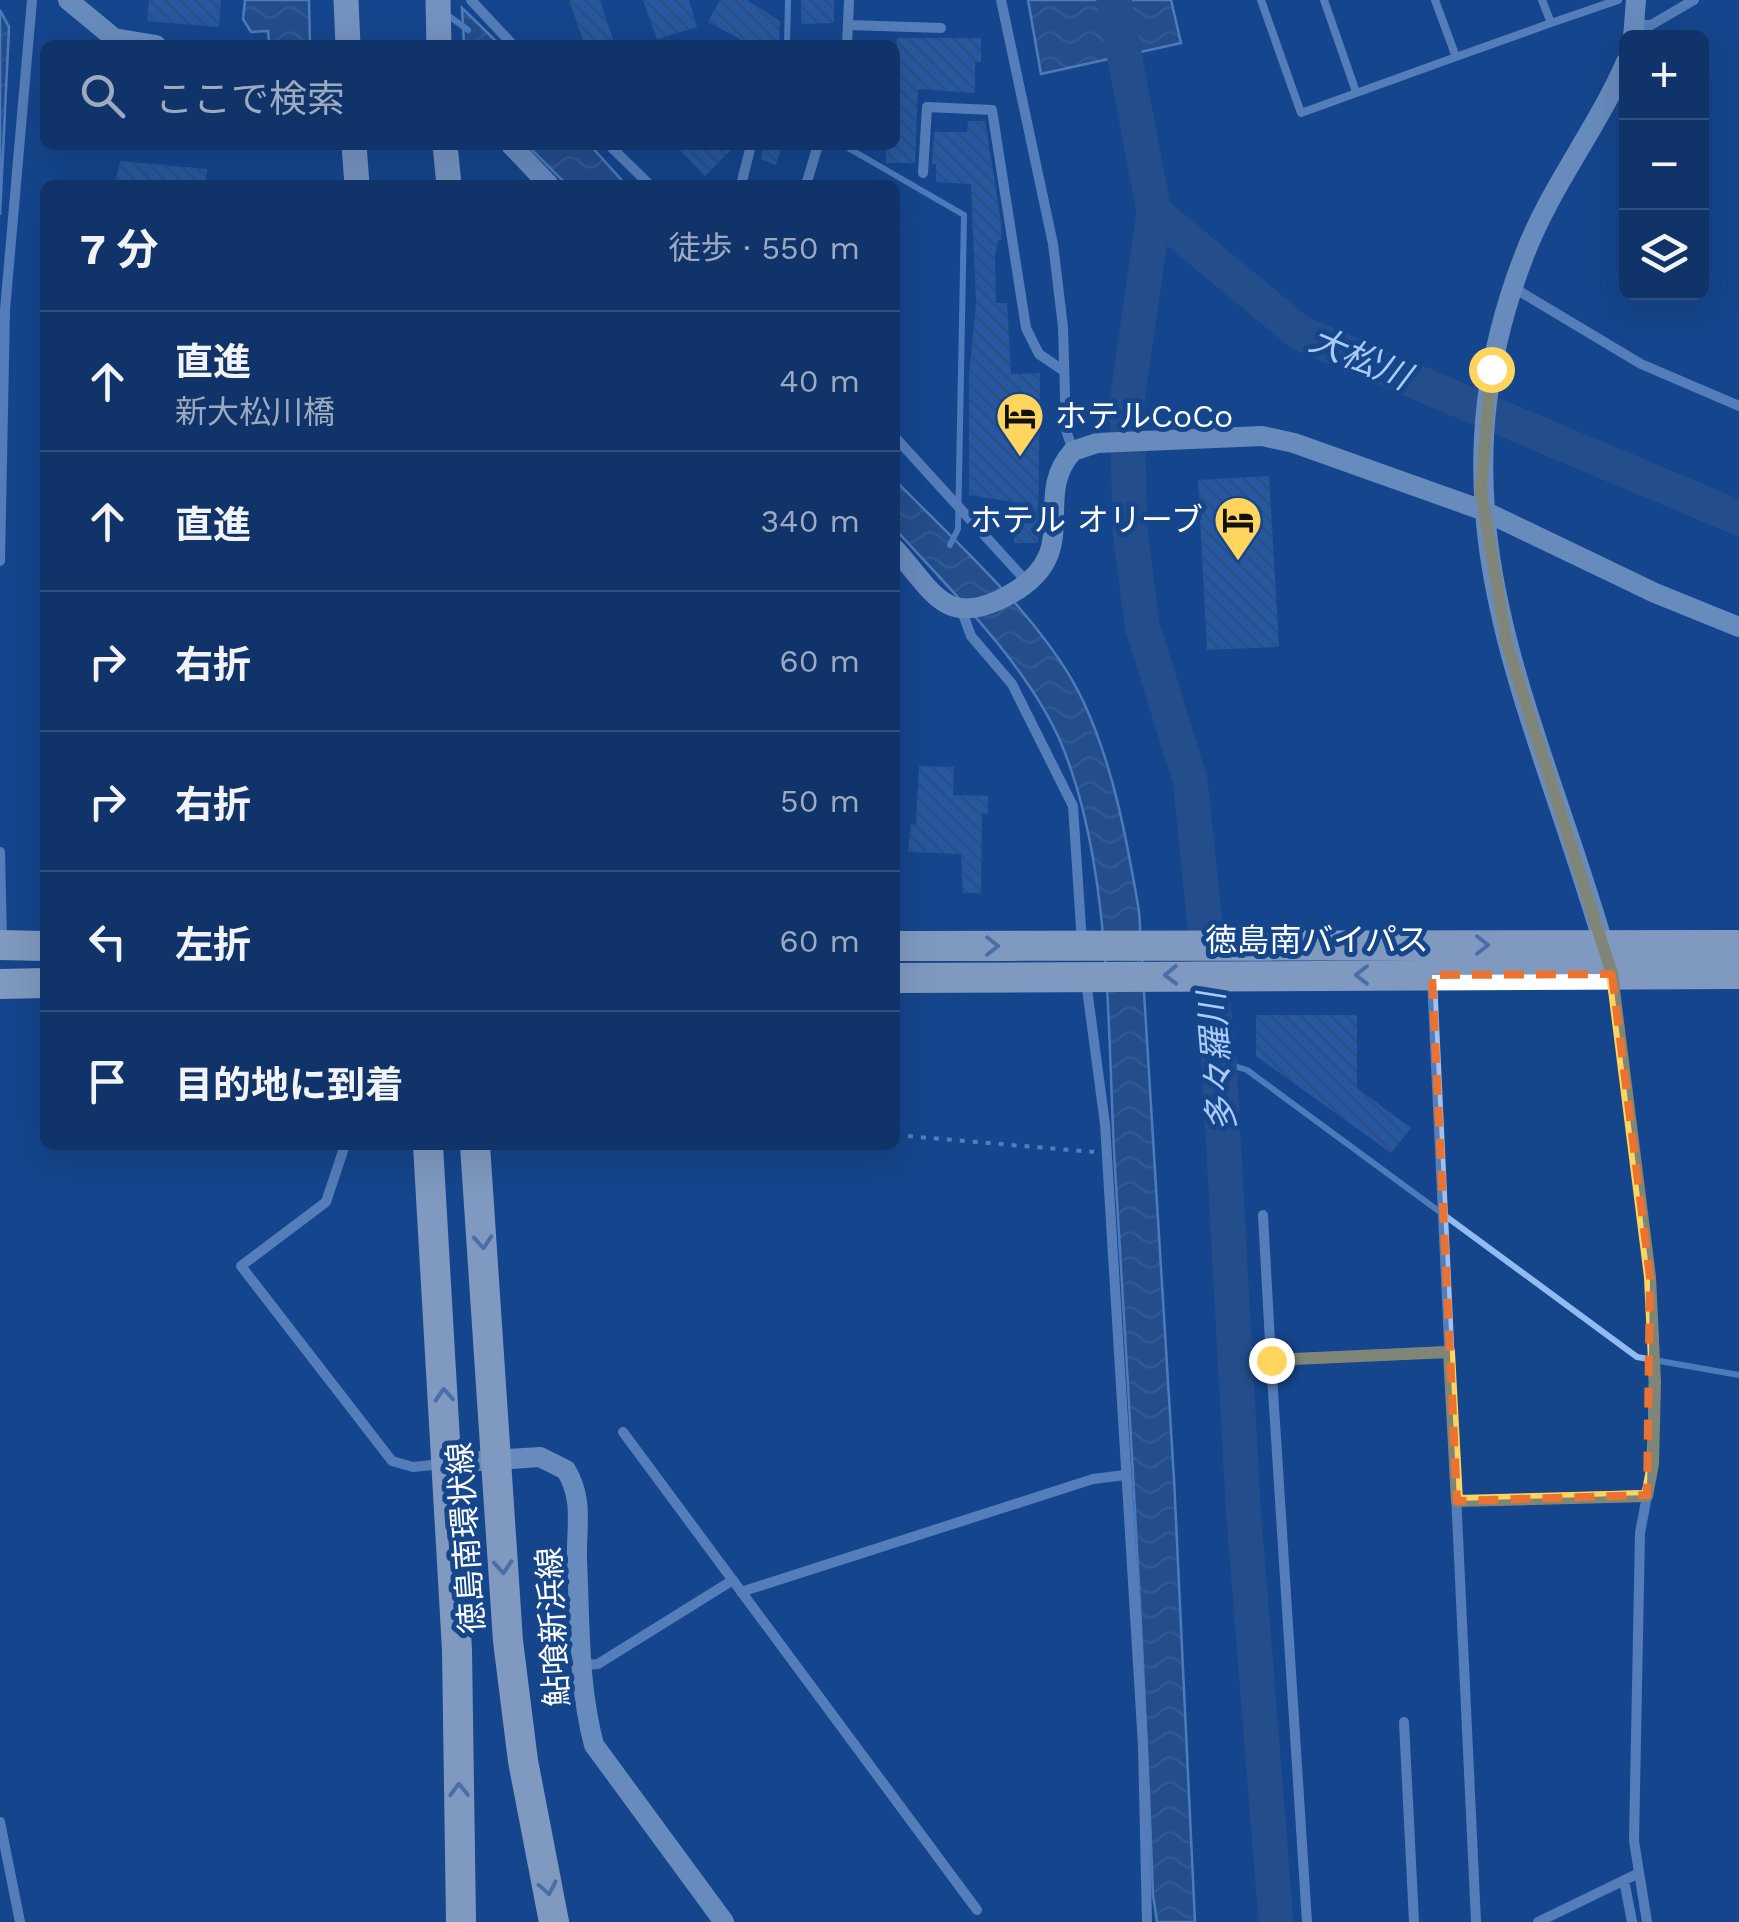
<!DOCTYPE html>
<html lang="ja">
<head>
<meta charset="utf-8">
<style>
  body { margin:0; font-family:"Work Sans","Noto Sans JP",sans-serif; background:#193c6f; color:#f1f3f6 }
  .controls { position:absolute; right:30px; top:30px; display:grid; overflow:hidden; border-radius:15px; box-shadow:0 10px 40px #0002 }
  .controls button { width:90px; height:90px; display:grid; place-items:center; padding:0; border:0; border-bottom:2px solid #304f7d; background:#103469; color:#f1f3f6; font:50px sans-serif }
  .stop { position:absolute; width:30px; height:30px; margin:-22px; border:8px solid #ffd55d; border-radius:50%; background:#fff }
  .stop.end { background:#ffd55d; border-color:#fff; box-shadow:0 2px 10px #0008 }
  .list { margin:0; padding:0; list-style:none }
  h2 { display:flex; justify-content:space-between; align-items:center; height:130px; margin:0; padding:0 40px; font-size:42px }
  h2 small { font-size:32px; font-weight:400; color:#9caac0 }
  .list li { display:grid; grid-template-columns:65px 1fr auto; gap:30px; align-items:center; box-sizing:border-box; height:140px; padding:0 40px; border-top:2px solid #304f7d }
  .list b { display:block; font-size:38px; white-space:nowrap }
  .list p { margin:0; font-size:32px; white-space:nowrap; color:#9caac0 }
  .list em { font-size:32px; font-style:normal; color:#9caac0 }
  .icon { flex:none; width:55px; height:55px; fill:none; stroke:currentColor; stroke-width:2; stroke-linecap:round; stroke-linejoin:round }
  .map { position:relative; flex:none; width:1739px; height:1922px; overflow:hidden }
  .search { position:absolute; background:#103469; box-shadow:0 10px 40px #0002; left:40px; top:40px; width:860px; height:110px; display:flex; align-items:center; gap:25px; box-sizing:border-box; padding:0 35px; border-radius:15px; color:#9caac0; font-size:38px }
  .panel { position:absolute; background:#103469; box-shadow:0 10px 40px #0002; left:40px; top:180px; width:860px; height:970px; border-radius:15px }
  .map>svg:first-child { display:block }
</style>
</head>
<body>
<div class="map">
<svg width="1739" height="1922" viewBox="0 0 1739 1922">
  <defs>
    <pattern id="water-waves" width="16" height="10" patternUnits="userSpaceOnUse" patternTransform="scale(2.5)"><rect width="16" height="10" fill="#33578b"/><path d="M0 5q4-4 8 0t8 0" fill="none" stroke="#52709c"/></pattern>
    <pattern id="building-back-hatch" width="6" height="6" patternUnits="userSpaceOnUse" patternTransform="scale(2.5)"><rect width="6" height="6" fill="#3d70b5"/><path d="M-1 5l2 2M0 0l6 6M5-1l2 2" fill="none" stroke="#455c7b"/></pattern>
  </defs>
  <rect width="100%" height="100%" fill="#15468c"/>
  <path fill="url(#water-waves)" stroke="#91bbf3" stroke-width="2.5" d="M245 0H309L310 45 269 41 268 31 251 32 243 19Z
    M1028 0H1171L1181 43 1041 74Z
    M462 8 500 45H464Z
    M0 10 9 27 0 215Z
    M527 145H590L626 185H567Z
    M895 480C957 544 1047 622 1084 703 1114 768 1127 841 1139 911L1174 1479 1195 1922H1157L1153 1895C1144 1653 1130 1411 1115 1169 1107 1035 1113 867 1061 743 1028 666 952 591 895 529Z"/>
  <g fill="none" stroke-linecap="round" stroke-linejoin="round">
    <path stroke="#91bbf3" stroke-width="6" d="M446 14 468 30
      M787 45 788 0
      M843 145 964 215 958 529 950 545
      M1219 1061 1247 1070 1637 1357 1739 1375"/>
    <path stroke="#33578b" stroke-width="35" d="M1114 0 1154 212 1127 401 1130 531 1142 625 1190 780 1219 1061 1243 1505 1276 1922
      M1154 212 1300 333 1739 518"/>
  </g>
  <path fill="url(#building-back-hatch)" d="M149 0H221L219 27 147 21Z
    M569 0H600L615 45H585Z
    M643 0H689L697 27 657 39Z
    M720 0H747L780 21 779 45H740V39L708 22Z
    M801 0H834V23L801 24Z
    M897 38H981V62H975V93L918 89 915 163H886V145H895Z
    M968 121H985L1001 222 1002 240H998L995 256 996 303H1007L1011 374 1040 373 1038 543H1014L1013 502 969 495V375L976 303 971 184 936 182V164H932L934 132H967Z
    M675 145H736L705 176Z
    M764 145H782L776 165 761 159Z
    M120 161 207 169 206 185H115Z
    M1269 476 1279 647 1207 650 1198 480Z
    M919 766 954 767 953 795 988 796V814L982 813 981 893H963L961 854 908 852 911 824H916Z
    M1256 1015H1357V1088L1411 1128 1391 1153 1256 1056Z"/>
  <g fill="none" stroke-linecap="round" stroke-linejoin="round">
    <path stroke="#9fc1f0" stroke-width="4" stroke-dasharray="5 8" stroke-linecap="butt" d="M895 1135 1094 1152"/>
    <path stroke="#9fc1f0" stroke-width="8" d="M1261 0 1301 113 1456 57 1435 0
      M1324 0 1356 92
      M1542 0 1551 23 1618 0
      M1456 57 1551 23"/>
    <path stroke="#9fc1f0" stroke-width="10" d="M471 0 513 45
      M1001 0 1053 244 1063 327 1066 430 1073 451
      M849 25 941 28
      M1635 25H1651L1694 0
      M847 45 849 0
      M609 145 650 185
      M923 173 927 107 992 110 1026 328 1039 354 1064 371
      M741 185 751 145
      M806 185 818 145
      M1514 288 1641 364 1739 406
      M895 437 1027 582
      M0 561 5 310 32 0
      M962 611 971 636 1012 684 1073 806 1082 943
      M0 852 2 939
      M1612 978 1650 1277 1654 1346 1653 1464 1640 1533 1634 1841 1647 1922
      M1432 979 1476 1922
      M1086 981 1105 1124 1143 1746 1147 1922
      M345 1145 326 1202 241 1266 392 1461 413 1467 442 1464
      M1263 1215 1271 1360
      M623 1432 977 1910
      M1457 1501 1647 1495
      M741 1592 1093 1479 1125 1475
      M582 1665 598 1664 733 1580
      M1404 1722 1414 1922
      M0 1822 20 1922
      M1624 1880 1632 1922
      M1307 1922 1271 1360 1449 1351
      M1538 1922 1637 1874"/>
    <path stroke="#ccdffb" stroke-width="20" d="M68 0 114 38 156 45
      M1633 38 1636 0
      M511 145 549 185
      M895 549C931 588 943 626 999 600 1091 557 1028 500 1073 451L1097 443 1262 436 1294 443 1482 510 1655 593 1739 627
      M1606 953C1535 705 1422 520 1524 256 1550 187 1597 129 1626 62
      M449 1463 540 1457 566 1470C584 1500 576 1526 577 1560 580 1622 578 1685 594 1745L724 1922"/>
    <path stroke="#e7f0ff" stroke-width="25" d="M346 0 348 45
      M438 0 439 45
      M354 145 357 185
      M445 145 449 185"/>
    <path stroke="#fff" stroke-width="30" d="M0 945 45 946
      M895 946 1739 945
      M895 978 1739 974
      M0 984 45 983
      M428 1145 457 1650 461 1922
      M475 1145 508 1641 523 1761 554 1922"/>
  </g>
  <defs><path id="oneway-chevron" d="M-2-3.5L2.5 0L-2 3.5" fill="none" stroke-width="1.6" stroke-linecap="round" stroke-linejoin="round" transform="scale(2.5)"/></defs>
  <g stroke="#8aa2c6">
    <use href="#oneway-chevron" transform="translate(1482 945)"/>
    <use href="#oneway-chevron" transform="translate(992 946)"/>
    <use href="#oneway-chevron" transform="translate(1171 975) rotate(179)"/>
    <use href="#oneway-chevron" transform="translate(1362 975) rotate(-180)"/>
    <use href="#oneway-chevron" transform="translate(483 1242) rotate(86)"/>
    <use href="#oneway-chevron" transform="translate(444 1395) rotate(-94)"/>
    <use href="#oneway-chevron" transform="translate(503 1567) rotate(86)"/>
    <use href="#oneway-chevron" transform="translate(459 1790) rotate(-91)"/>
    <use href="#oneway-chevron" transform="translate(548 1888) rotate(79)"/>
  </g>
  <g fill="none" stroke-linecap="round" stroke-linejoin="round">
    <path stroke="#ffd55d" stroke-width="12" d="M1271 1360 1449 1352 1457 1501 1647 1496 1653 1464 1655 1382 1650 1277 1612 974 1507 644 1481 492 1491 369"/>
  </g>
  <path d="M0 0H1739V1922H0ZM1612 974 1650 1277 1647 1495 1457 1501 1432 975Z" fill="#15468c" fill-opacity=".55" fill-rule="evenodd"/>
  <path fill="none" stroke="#eb7230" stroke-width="8" stroke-dasharray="20 12" stroke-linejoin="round" d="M1612 974 1650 1277 1647 1495 1457 1501 1432 975Z"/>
  <defs>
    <g id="hotel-pin" transform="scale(2.5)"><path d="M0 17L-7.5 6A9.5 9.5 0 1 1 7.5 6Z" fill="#ffd55d" stroke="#15468c"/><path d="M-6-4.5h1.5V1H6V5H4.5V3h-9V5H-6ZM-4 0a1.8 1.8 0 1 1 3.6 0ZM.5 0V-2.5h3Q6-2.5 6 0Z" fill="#111"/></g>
  </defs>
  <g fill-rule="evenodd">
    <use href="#hotel-pin" x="1020" y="416"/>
    <use href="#hotel-pin" x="1238" y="520"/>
  </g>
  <g text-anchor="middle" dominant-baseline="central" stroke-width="10" stroke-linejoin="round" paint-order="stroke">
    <g font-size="32" fill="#fff" stroke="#15468c" text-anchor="start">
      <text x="1055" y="416">ホテルCoCo</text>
      <text x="1203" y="520" text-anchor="end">ホテル オリーブ</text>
    </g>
    <g font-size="32" fill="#fff" stroke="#15468c">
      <text x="1317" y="940">徳島南バイパス</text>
      <text transform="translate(466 1538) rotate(-94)">徳島南環状線</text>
      <text transform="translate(553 1627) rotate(-93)">鮎喰新浜線</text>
    </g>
    <g font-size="35" font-style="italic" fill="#aacbf7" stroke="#15468c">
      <text transform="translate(1360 358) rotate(23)">大松川</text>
      <text transform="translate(1217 1062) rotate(-95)">多々羅川</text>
    </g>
  </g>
</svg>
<div class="controls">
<button>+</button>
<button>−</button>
<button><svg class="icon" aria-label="layers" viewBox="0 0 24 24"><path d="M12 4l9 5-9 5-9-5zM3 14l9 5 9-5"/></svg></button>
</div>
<div class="stop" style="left:1491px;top:369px"></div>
<div class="stop end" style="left:1271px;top:1360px"></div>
<div class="search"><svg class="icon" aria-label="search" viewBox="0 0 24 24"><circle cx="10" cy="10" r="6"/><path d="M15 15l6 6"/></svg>ここで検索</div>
<section class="panel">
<h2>7 分<small>徒歩 · 550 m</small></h2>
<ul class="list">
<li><svg class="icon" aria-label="ahead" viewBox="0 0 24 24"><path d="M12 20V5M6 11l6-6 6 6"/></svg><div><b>直進</b><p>新大松川橋</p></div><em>40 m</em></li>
<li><svg class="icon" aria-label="ahead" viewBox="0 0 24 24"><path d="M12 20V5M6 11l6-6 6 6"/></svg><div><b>直進</b></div><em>340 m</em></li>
<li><svg class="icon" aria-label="right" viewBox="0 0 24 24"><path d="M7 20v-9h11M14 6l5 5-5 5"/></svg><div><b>右折</b></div><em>60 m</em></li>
<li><svg class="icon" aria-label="right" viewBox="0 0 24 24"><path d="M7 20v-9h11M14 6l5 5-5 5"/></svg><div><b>右折</b></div><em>50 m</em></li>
<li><svg class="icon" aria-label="left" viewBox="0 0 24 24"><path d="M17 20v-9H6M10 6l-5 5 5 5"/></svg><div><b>左折</b></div><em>60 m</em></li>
<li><svg class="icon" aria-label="arrive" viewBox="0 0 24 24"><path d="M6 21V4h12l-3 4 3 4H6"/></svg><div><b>目的地に到着</b></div></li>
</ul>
</section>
</div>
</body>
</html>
